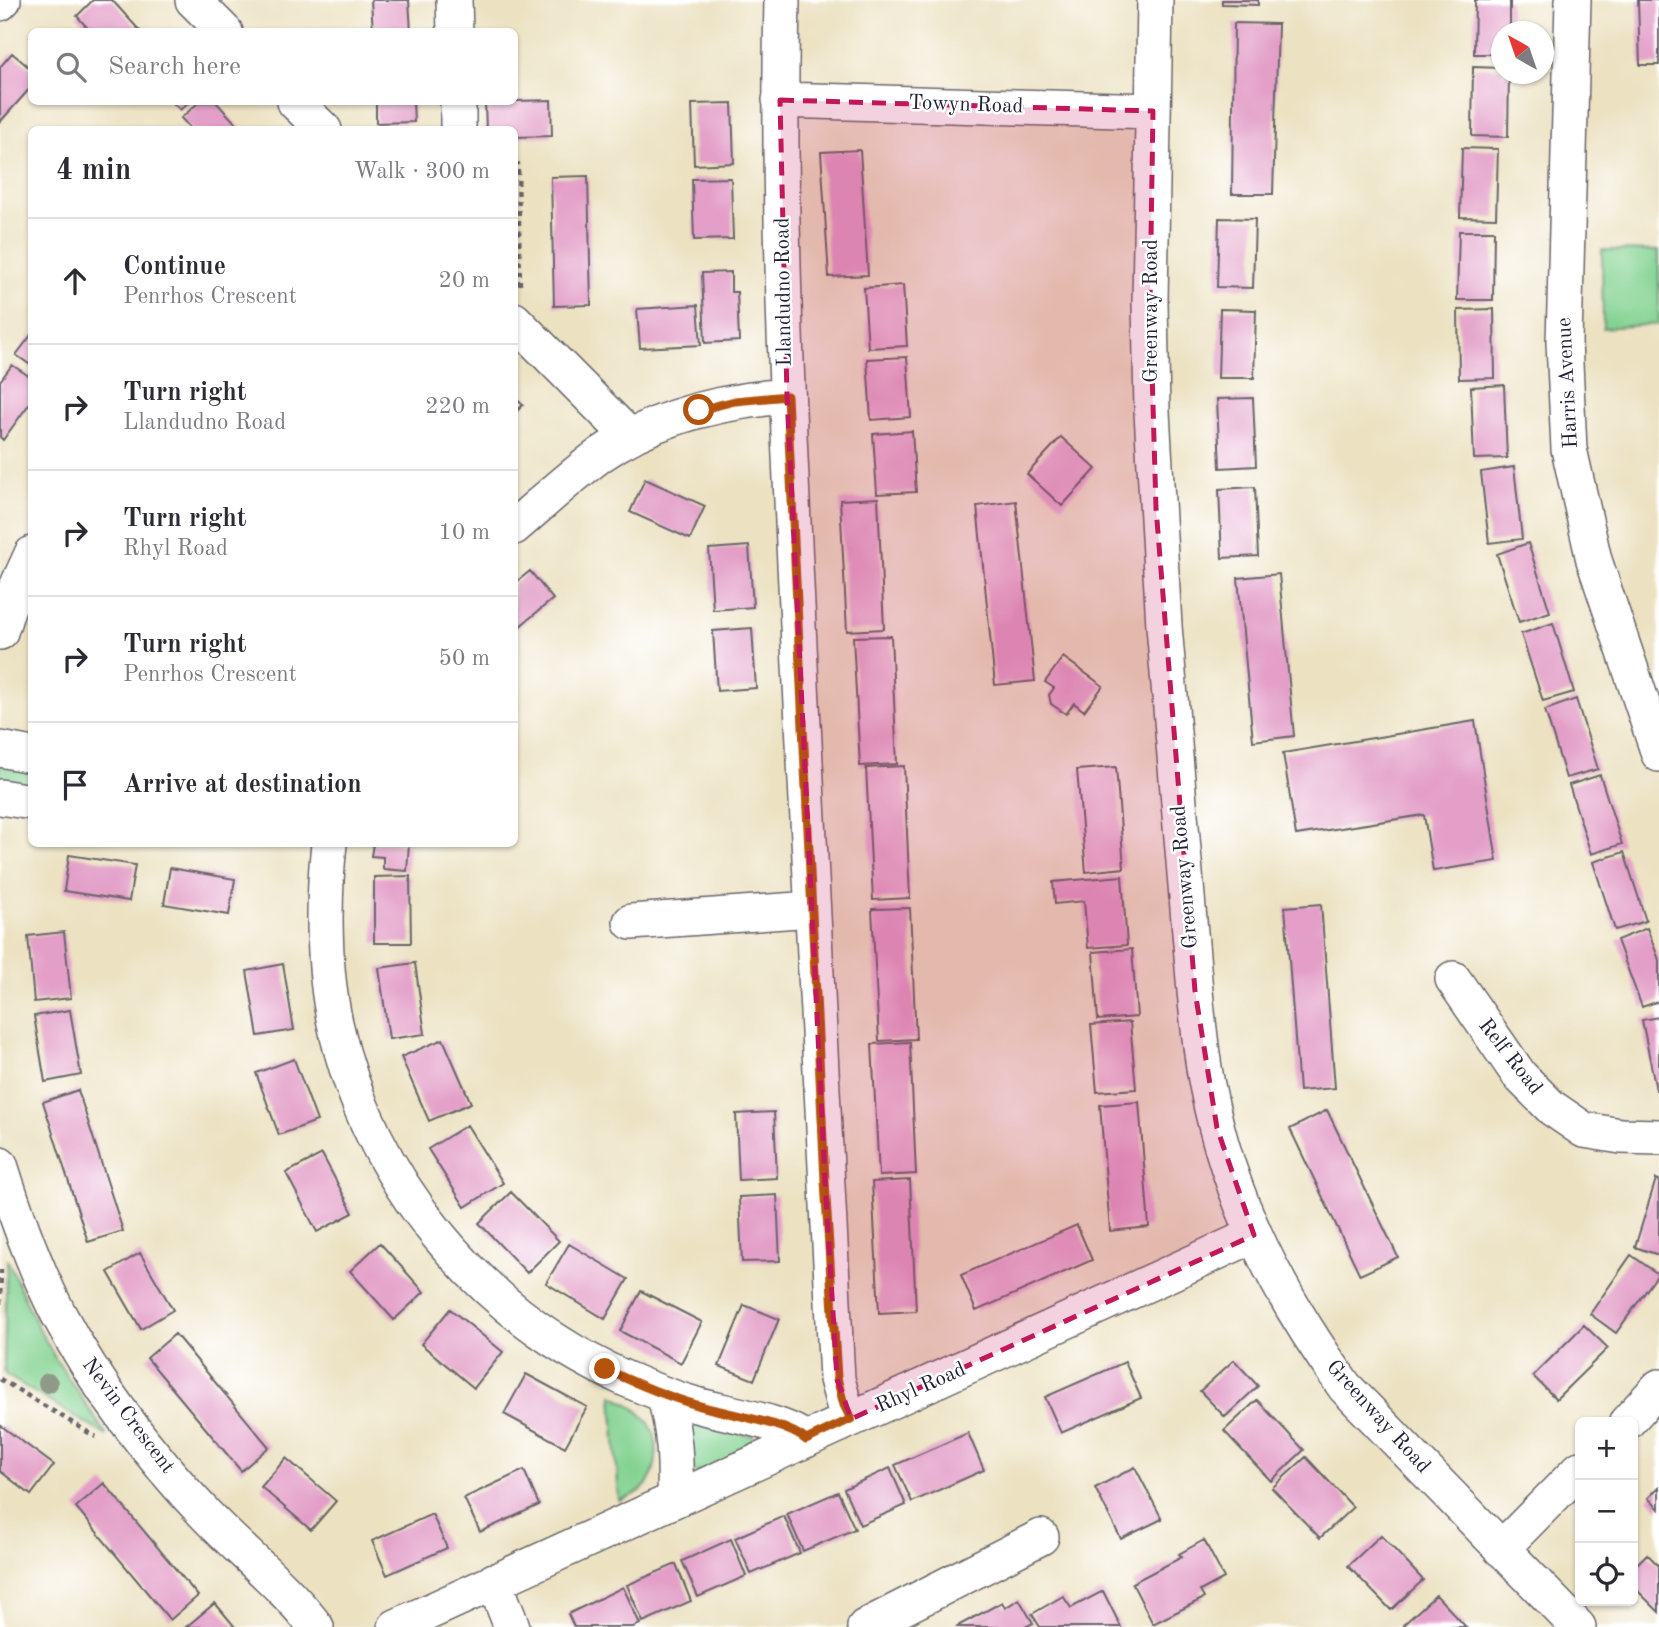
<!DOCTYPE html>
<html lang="en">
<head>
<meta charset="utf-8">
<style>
  body { margin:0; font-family:"Old Standard TT",serif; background:#f7f7f7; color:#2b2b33 }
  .controls { position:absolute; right:21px; bottom:21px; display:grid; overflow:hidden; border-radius:10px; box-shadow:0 2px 5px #0004 }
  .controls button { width:63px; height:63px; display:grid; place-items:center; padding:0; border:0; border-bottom:2px solid #e1e1e2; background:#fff; color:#2b2b33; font:35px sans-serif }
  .compass { position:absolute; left:1491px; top:21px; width:63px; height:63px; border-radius:50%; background:#fff; box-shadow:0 2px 5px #0004; rotate:320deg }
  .stop { position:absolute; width:21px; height:21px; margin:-16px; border:5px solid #b45309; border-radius:50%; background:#fff }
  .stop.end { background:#b45309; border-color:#fff; box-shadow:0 2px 7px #0008 }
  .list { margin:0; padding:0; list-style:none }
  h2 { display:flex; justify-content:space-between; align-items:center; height:91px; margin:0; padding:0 28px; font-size:30px }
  h2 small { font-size:23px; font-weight:400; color:#7c7c81 }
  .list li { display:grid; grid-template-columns:46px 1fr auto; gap:21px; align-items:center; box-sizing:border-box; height:126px; padding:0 28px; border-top:2px solid #e1e1e2 }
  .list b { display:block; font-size:26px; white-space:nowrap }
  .list p { margin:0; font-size:23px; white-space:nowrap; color:#7c7c81 }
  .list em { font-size:23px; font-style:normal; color:#7c7c81 }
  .icon { flex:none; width:38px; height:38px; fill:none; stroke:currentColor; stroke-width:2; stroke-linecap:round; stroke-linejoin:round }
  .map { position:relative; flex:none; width:1659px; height:1627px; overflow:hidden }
  .search { position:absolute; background:#fff; box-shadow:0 2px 5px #0004; left:28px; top:28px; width:490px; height:77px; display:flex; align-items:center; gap:18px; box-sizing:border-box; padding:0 24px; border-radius:10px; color:#7c7c81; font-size:26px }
  .panel { position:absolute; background:#fff; box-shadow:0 2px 5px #0004; left:28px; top:126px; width:490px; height:721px; border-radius:10px }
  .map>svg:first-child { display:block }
</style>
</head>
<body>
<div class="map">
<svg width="1659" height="1627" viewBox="0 0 1659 1627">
  <rect width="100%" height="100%" fill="#fff"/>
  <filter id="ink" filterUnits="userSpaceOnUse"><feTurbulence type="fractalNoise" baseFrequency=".0143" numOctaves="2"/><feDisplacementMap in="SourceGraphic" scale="14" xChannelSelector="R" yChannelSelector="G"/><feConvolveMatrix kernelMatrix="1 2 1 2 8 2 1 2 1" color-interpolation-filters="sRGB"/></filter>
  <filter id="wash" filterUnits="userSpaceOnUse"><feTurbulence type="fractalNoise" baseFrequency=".00686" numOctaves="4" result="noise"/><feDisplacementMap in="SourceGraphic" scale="28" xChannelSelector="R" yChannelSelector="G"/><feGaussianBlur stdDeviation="1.57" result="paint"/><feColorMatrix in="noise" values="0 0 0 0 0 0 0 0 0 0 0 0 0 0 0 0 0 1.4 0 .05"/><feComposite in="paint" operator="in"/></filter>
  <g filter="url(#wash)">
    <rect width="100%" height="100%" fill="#ece2c2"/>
    <path fill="#84d392" stroke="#537a66" stroke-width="2" d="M1602 250 1659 251V324L1603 328Z
      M0 762 31 767V790L0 786Z
      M7 1259 35 1321 55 1358 107 1436 6 1375 4 1371Z
      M612 1395C627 1402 641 1411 650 1425 662 1444 657 1479 639 1492 633 1496 625 1498 619 1501Z
      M691 1422 753 1436 755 1441 754 1449 698 1473 691 1468 686 1427Z"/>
    <g id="blocks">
      <path fill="#e39fc8" d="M93 0H112L141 32H91L77 16Z
        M371 0H409L411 32H373Z
        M1222 0H1258V5L1222 4Z
        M1475 0H1510V32H1502V54H1474Z
        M1638 0H1659V65H1640Z
        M1234 23 1278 24 1273 194H1232Z
        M12 53 32 70V86L0 122V67Z
        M1473 67 1502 68V74H1509L1508 137 1472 136Z
        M551 100 552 136 514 137V130H486L485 102Z
        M172 102H189L180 110Z
        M199 102H216L242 130H192L181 118Z
        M376 102H413L414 122 376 123Z
        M732 103 734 163 694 165 692 104Z
        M1462 148 1498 149 1496 218 1460 217Z
        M860 150 868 275 829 277 821 152Z
        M588 176 591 305 554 306 551 177Z
        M731 178 733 239 694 240 692 179Z
        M1219 218 1255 219 1253 288 1217 287Z
        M1459 231H1494L1493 300H1457Z
        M731 272V292H737L739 341 705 343 702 273Z
        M903 285 907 346 868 348 864 288Z
        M698 305 701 345 640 348 637 309Z
        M1220 309 1256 310 1254 378H1218Z
        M1494 309 1495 378 1459 379 1458 310Z
        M32 334V366L16 355Z
        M907 357 911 417 871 420 867 359Z
        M12 365 32 378V400L3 440 0 437V381Z
        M1504 385 1507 458 1474 459 1471 387Z
        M514 397 523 405 514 414Z
        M1253 398 1256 466 1220 468 1217 399Z
        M912 431 916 492 877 494 873 434Z
        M1061 437 1096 469 1062 506 1027 474Z
        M1514 467 1522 539 1489 543 1481 472Z
        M645 479 705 506 690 539 630 512Z
        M1255 487 1258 556 1222 558 1219 489Z
        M878 498 884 629 847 631 840 500Z
        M1016 501 1035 681 995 685 977 506Z
        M1528 543 1550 612 1519 622 1497 554Z
        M749 546 753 607 713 610 709 549Z
        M530 571 553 599 514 631V584Z
        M1279 574 1294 736 1253 741 1238 578Z
        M1553 623 1574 692 1543 701 1521 634Z
        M752 628 756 688 717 691 713 631Z
        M891 636 897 764 860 766 853 637Z
        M1063 657 1103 686 1084 711 1074 703 1066 714 1051 704 1049 695 1054 688 1045 682Z
        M1576 699 1598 769 1566 778 1545 710Z
        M1475 721 1497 861 1433 871 1424 815 1296 835 1283 753Z
        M904 766 910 898 873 900 866 768Z
        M1116 767 1124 868 1086 872 1077 770Z
        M1600 775 1622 844 1591 854 1569 785Z
        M373 844H409L407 871 383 869V857L371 856Z
        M1624 852 1646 921 1615 930 1593 862Z
        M69 855 135 865 129 901 64 891Z
        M170 868 235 879 229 915 164 904Z
        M410 876 411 943H374V877Z
        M1122 876 1127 945 1088 948 1084 901 1055 904 1053 882Z
        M1321 904 1335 1088 1299 1091 1285 907Z
        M910 908 916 1039 879 1041 872 909Z
        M1647 928 1659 960V1001L1642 1007 1617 940Z
        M64 932 71 998 34 1002 28 936Z
        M1132 949 1137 1017 1098 1020 1093 952Z
        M415 963 425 1034 389 1039 379 968Z
        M283 964 294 1030 258 1036 247 971Z
        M70 1010 81 1075 45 1082 34 1016Z
        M1659 1017V1090H1656L1642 1020Z
        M1130 1022 1136 1089 1097 1092 1091 1025Z
        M443 1039 471 1103 429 1121 401 1057Z
        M910 1042 916 1174 879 1176 872 1044Z
        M294 1059 317 1121 279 1135 256 1073Z
        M78 1090 123 1231 88 1242 43 1102Z
        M1139 1102 1149 1227 1110 1231 1100 1105Z
        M1327 1110 1398 1257 1360 1275 1290 1129Z
        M774 1112 777 1178 739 1180 736 1114Z
        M467 1125 503 1183 465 1207 428 1149Z
        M322 1154 353 1213 317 1232 286 1173Z
        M1656 1179 1659 1180V1255L1635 1247Z
        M910 1180 916 1311 879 1313 872 1182Z
        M511 1192 559 1241 527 1273 479 1223Z
        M777 1195 780 1261 742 1262 739 1197Z
        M1077 1225 1092 1260 976 1311 961 1275Z
        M380 1243 424 1292 394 1320 350 1271Z
        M569 1244 628 1279 605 1319 546 1283Z
        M140 1253 173 1310 141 1329 108 1272Z
        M1631 1255 1658 1274 1616 1333 1590 1314Z
        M641 1291 702 1322 681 1363 620 1331Z
        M744 1305 779 1319 754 1380 719 1366Z
        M450 1309 503 1352 474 1388 421 1344Z
        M1584 1325 1608 1348 1556 1399 1533 1376Z
        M175 1334 269 1447 241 1471 147 1358Z
        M1234 1360 1258 1386 1225 1417 1200 1391Z
        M1125 1362 1141 1398 1061 1433 1045 1397Z
        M526 1374 587 1407 565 1447 504 1414Z
        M1257 1400 1304 1450 1271 1481 1224 1431Z
        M0 1425 54 1465 31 1495 0 1471Z
        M968 1433 984 1470 912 1502 895 1465Z
        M1306 1457 1353 1507 1320 1538 1272 1488Z
        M286 1458 336 1501 311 1530 261 1487Z
        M1135 1467 1162 1519 1121 1539 1095 1488Z
        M890 1468 906 1505 860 1525 844 1489Z
        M524 1470 539 1505 480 1532 464 1498Z
        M104 1483 198 1596 170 1620 76 1507Z
        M1659 1487V1509L1648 1498Z
        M838 1492 855 1529 803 1551 787 1514Z
        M432 1514 447 1548 387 1575 372 1541Z
        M784 1516 800 1553 751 1574 735 1538Z
        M1381 1535 1423 1580 1391 1610 1348 1566Z
        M731 1539 746 1576 698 1597 682 1561Z
        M1204 1540 1224 1578 1200 1591 1204 1598 1153 1624 1132 1583 1182 1557 1179 1554Z
        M1647 1554 1659 1566V1612L1633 1586V1568Z
        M676 1564 691 1601 643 1622 627 1585Z
        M623 1587 640 1624 633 1627H574L568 1614Z
        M1103 1591 1121 1627H1040L1032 1614 1063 1596 1071 1608Z
        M1436 1595 1466 1627H1405L1403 1625Z
        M1019 1599 1033 1623 1025 1627H956L1002 1602 1005 1608Z
        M215 1603 235 1627H186Z"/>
    </g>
  </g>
  <g filter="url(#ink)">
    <use href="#blocks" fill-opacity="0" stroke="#69656a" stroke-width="2"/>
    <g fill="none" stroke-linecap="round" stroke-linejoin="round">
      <g stroke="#69656a" stroke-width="38">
        <path id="minor" d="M193 0 225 32
          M454 0 455 32
          M782 0C777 222 789 444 800 665 811 903 823 1141 837 1379L844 1405 851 1419
          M1155 0 1150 302 1152 412 1164 626 1195 991C1198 1022 1201 1054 1207 1085 1229 1200 1278 1294 1345 1387L1578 1627
          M1573 0 1564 342 1569 449 1594 560 1659 754
          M0 3 3 0
          M780 100 1153 111
          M295 102 324 130
          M458 130V102
          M514 320 630 437
          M514 527C542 503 570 477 600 455 655 416 721 401 787 396
          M0 632 8 607 32 554
          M0 749 32 755
          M0 797 32 802
          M329 844C323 899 323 969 335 1023 369 1180 480 1314 626 1379 649 1389 672 1398 696 1405 724 1413 786 1422 806 1440
          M631 922 812 909
          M1453 979 1520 1076 1552 1108 1584 1130 1621 1136 1659 1137
          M0 1165C16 1216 34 1266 58 1313 95 1384 150 1456 205 1514 241 1552 284 1585 316 1627
          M664 1395C675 1429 676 1463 675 1499
          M1627 1422 1659 1387
          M1501 1549 1580 1469
          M494 1581 512 1627
          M396 1627 1254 1235
          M865 1627 1041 1537"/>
      </g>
      <path stroke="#69656a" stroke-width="4.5" stroke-dasharray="5 5" stroke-linecap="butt" d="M514 164H518L520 289
        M0 1304 1 1270
        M0 1379 96 1437"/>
      <use href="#minor" stroke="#fff" stroke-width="35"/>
    </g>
    <circle fill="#909a88" cx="48" cy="1383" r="10"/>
  </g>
  <g fill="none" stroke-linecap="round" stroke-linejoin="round" filter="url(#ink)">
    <path stroke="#b45309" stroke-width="9" d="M605 1369C635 1383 665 1396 697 1405 725 1414 786 1422 806 1440L851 1419 844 1405 837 1378 825 1181 787 396 735 401 699 410"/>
  </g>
  <path fill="#c2185b" fill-opacity="0.2" stroke="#c2185b" stroke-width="5" stroke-dasharray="14 9" stroke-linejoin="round" d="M780 100 1153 111 1150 302 1156 508 1195 991 1217 1128 1254 1235 851 1419 837 1379 825 1181 787 396Z"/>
  <g text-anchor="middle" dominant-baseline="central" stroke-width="5" stroke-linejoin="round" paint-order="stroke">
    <g font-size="21" fill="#22223b" stroke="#fff">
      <text transform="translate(966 105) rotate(2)">Towyn Road</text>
      <text transform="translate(784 292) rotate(-91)">Llandudno Road</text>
      <text transform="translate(1151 311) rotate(-90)">Greenway Road</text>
      <text transform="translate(1568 383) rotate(-93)">Harris Avenue</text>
      <text transform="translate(1185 877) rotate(-95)">Greenway Road</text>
      <text transform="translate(1510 1057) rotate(52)">Relf Road</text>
      <text transform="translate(921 1388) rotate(-24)">Rhyl Road</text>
      <text transform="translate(128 1416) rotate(53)">Nevin Crescent</text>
      <text transform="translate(1378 1417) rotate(48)">Greenway Road</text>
    </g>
  </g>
</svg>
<div class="controls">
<button>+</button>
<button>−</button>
<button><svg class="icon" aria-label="locate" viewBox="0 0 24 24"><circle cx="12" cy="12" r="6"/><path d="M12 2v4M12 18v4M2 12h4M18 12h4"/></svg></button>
</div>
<svg class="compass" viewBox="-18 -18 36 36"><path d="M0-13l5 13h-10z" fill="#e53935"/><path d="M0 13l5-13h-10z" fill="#7c7c81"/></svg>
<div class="stop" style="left:699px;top:410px"></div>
<div class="stop end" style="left:605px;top:1369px"></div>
<div class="search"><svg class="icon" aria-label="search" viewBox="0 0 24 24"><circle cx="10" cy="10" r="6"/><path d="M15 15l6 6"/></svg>Search here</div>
<section class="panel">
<h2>4 min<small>Walk · 300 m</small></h2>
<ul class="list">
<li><svg class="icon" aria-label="ahead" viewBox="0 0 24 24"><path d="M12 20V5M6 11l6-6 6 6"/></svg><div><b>Continue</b><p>Penrhos Crescent</p></div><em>20 m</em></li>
<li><svg class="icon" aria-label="right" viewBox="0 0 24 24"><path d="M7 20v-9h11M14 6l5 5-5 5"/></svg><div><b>Turn right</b><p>Llandudno Road</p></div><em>220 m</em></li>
<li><svg class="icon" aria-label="right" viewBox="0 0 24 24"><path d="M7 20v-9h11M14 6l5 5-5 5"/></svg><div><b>Turn right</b><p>Rhyl Road</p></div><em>10 m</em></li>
<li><svg class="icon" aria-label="right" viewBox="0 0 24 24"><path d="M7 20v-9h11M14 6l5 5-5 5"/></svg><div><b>Turn right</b><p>Penrhos Crescent</p></div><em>50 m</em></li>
<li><svg class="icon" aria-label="arrive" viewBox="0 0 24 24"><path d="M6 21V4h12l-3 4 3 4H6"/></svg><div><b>Arrive at destination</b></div></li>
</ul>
</section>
</div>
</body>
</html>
